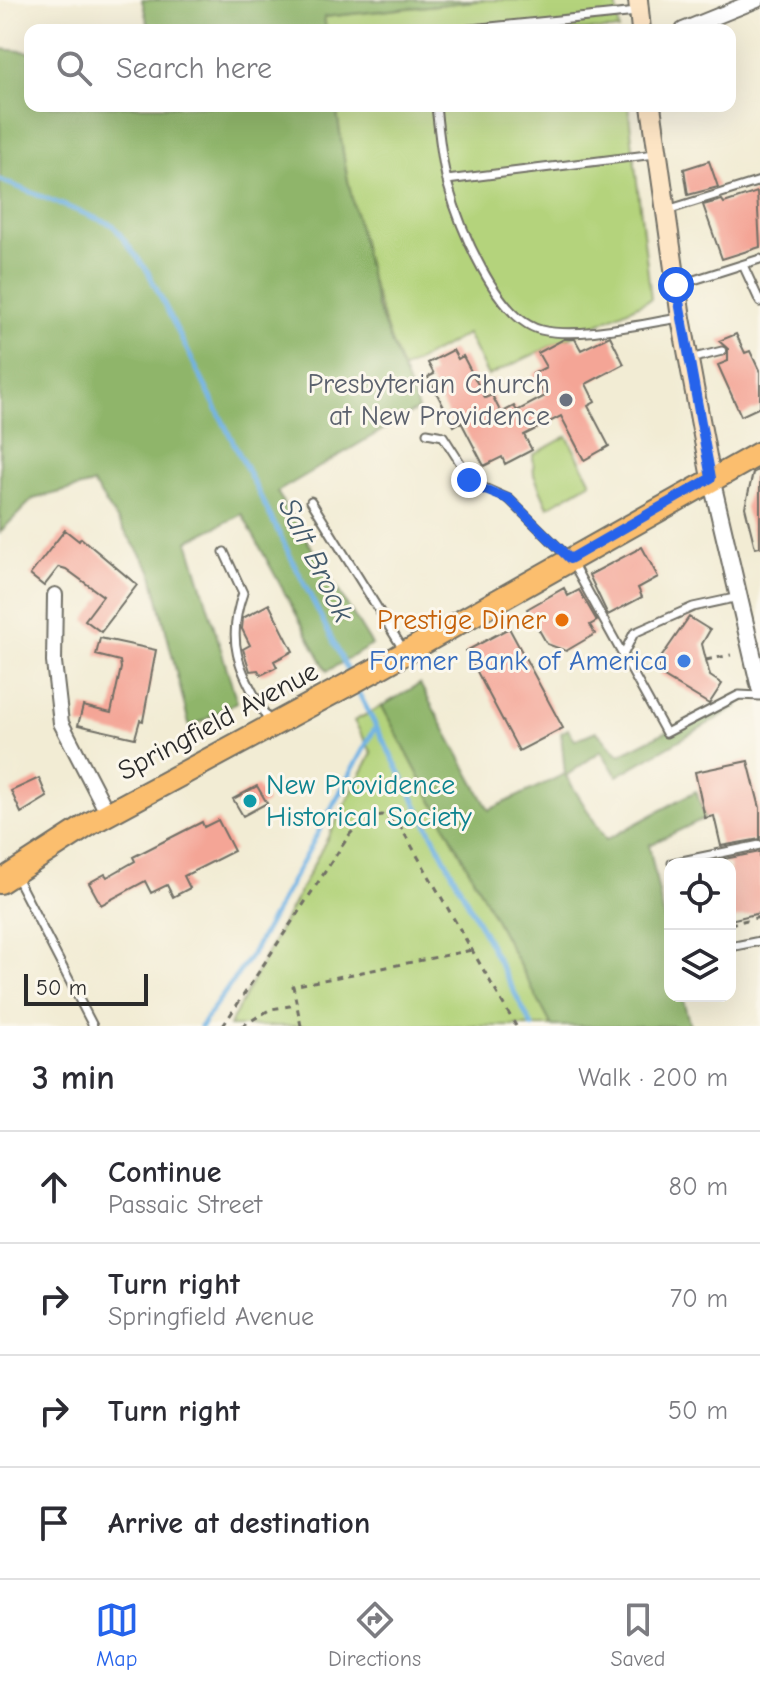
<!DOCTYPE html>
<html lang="en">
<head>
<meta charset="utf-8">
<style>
  body { margin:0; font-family:"Comic Neue",sans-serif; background:#f7f7f7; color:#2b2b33 }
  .controls { position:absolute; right:24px; bottom:24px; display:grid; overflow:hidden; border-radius:16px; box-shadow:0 8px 32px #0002 }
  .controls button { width:72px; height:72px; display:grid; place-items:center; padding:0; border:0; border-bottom:2px solid #e1e1e2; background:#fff; color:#2b2b33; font:40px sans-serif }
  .scale { position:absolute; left:24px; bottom:20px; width:124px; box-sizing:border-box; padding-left:8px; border:4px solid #2b2b2b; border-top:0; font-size:22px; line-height:28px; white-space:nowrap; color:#2b2b2b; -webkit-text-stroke:6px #fbf7ec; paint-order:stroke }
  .stop { position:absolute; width:24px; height:24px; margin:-18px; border:6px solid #2563eb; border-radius:50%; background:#fff }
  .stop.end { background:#2563eb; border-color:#fff; box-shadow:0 2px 8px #0008 }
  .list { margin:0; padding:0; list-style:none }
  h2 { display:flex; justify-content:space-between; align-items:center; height:104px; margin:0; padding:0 32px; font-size:34px }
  h2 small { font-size:26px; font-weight:400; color:#7c7c81 }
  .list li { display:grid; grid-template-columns:52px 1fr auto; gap:24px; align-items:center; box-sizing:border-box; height:112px; padding:0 32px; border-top:2px solid #e1e1e2 }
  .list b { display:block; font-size:30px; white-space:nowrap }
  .list p { margin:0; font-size:26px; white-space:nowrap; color:#7c7c81 }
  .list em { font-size:26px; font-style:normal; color:#7c7c81 }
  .icon { flex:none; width:44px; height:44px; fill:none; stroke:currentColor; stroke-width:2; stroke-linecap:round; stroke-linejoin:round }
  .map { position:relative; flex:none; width:760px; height:1026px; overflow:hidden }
  .search { position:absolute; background:#fff; box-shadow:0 8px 32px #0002; left:24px; right:24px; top:24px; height:88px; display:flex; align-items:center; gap:20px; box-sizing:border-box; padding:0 28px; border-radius:16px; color:#7c7c81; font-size:30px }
  .sheet { height:552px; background:#fff }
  nav { display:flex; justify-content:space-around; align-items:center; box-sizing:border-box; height:112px; border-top:2px solid #e1e1e2; background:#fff; font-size:22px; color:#7c7c81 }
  nav a { display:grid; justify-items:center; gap:4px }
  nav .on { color:#2563eb }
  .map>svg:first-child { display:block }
</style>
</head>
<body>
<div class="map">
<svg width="760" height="1026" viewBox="0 0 760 1026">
  <rect width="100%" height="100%" fill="#fbf7ec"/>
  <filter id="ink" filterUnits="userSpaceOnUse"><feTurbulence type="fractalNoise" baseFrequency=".0125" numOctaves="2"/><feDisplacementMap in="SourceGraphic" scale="16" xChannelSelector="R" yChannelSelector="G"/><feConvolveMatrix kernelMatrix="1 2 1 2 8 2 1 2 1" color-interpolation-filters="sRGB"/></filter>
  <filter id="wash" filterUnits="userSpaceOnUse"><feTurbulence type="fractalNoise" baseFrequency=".006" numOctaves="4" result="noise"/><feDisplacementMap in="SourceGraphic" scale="32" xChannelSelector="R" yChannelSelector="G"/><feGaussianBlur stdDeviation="1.8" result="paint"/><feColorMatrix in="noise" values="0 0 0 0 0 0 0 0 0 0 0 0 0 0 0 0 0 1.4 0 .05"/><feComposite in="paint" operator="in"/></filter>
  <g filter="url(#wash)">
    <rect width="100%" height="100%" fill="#f2ecd4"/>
    <path fill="#b4d37b" stroke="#707f53" stroke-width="2" d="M485 0H616L619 30H326L324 17Z
      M336 106H628L651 299 488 376 467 334 402 370C367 283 349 199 336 106Z
      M567 436 591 482 548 507 534 475 533 455Z
      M382 706 552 1026H229L372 753 354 721Z"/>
    <path fill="#8fb56b" stroke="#5d704b" stroke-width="2" d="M142 0H485L324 17 326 30H149Z
      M0 49 30 52V106H336L346 172 377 307 418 409 277 492 372 645 327 671 242 514 188 541 237 702 190 728 151 570 93 484 33 499 0 532Z
      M420 684 489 810 565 774 561 733 568 729 575 740 596 731 619 755 739 695 737 707 617 776 601 751 566 776 606 840 696 791 705 818 649 845 670 947V996H682L690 1026H552L382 706Z"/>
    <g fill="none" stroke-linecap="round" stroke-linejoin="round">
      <path stroke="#6fb2e4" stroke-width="5" d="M0 180 113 225 148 272 351 677
        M355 686 532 1026
        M201 1026 252 954 375 728"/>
    </g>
    <g id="blocks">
      <path fill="#f4a596" d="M709 161 718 187 688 195 684 169Z
        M757 192 760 247 722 259 703 205 722 200 724 203Z
        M736 334 745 353 750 351 760 372V407L741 416 718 365 728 361V349L719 341Z
        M610 336 624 364 586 384 595 402 588 406 609 446 584 460 561 416 524 435 532 450 505 464 502 457 484 466 461 422 454 426 428 377 434 374 428 363 453 350 458 359 463 356 485 398 492 395 501 413 514 406 517 411 545 396 533 374 546 367 538 353 564 339H575L581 350Z
        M760 469V547L755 548 745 507 753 473Z
        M65 530 79 541 81 538 137 585 101 632 85 620 103 596 66 569 59 567 44 586 30 575Z
        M642 547 658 577 638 588 642 597 608 615 589 575Z
        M564 588 568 596 579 590 597 621 590 625 595 634 566 651 547 644 527 609Z
        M269 604 293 651 274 661 277 667 261 675 258 670 250 671 243 649 250 645 242 629 243 618Z
        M689 617 710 630 702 644 710 676 722 684 709 704 661 675 658 662Z
        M509 628 563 728 519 751 466 651Z
        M100 638 156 650 143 721 140 720 135 738 78 725 83 706 111 713 121 668 120 661 96 655Z
        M748 761 760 808V839L721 846 714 816 705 818 695 772Z
        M39 778 47 797 21 813 11 791Z
        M257 786 267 803 243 816 233 799Z
        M218 820 234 851 184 876 190 888 173 897 167 885 151 893 145 881 101 905 89 883 105 874 107 877 135 861 133 857 184 831 202 822 204 827Z
        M760 852V913L730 920V864H725L724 859Z"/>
    </g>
  </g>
  <g filter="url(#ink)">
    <use href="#blocks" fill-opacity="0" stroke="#716f66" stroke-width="2"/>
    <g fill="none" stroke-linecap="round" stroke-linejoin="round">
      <g stroke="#716f66" stroke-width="11">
        <path id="service" d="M461 30 637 12
          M436 106C439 132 441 159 448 185 459 225 496 319 541 330 579 339 640 324 680 318
          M447 180 655 154
          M667 210 760 181
          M743 265 760 302
          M678 285 760 259
          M690 359 722 351
          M427 433 443 436 473 483 509 499 570 559 666 733 739 695 760 696
          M311 501 403 649
          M224 552 243 593C223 649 244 675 270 724
          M622 657 634 633 693 607 739 597
          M672 863 760 845
          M15 875 93 1026
          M730 947 760 941"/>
      </g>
      <g stroke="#716f66" stroke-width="18">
        <path id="minor" d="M683 30 757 0
          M55 595 54 662 61 723 108 814"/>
      </g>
      <g stroke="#716f66" stroke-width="20">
        <path id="tertiary" d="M711 478 760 688"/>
      </g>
      <g stroke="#716f66" stroke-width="22">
        <path id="secondary" d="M638 0 641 30
          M651 106 681 318 711 478"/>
      </g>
      <g stroke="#716f66" stroke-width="26">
        <path id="primary" d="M0 882 91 823 375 670 760 453"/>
      </g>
      <path stroke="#716f66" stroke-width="3" stroke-dasharray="6 6" stroke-linecap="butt" d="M706 660 731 655
        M730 924 760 917
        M223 1026 350 834 364 819 382 815 400 826 516 1026
        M242 1026 271 1009 296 1005
        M301 1026 293 986 472 950"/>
      <use href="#service" stroke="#fff" stroke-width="7"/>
      <use href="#minor" stroke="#fff" stroke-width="14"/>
      <use href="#tertiary" stroke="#fff" stroke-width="16"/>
      <use href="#secondary" stroke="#fde5c5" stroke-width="18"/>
      <use href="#primary" stroke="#fbbe6e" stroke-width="22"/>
    </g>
  </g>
  <g fill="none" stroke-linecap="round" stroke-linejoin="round" filter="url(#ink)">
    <path stroke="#2563eb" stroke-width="10" d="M469 480 478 487 509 499 570 559 711 478 676 285"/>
  </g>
  <circle fill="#6b7280" stroke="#fbf7ec" stroke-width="3" cx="566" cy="400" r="8"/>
  <circle fill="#e8710a" stroke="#fbf7ec" stroke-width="3" cx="562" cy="620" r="8"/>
  <circle fill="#3f7fe0" stroke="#fbf7ec" stroke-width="3" cx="684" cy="661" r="8"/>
  <circle fill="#0f9aa8" stroke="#fbf7ec" stroke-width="3" cx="250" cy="801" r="8"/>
  <g text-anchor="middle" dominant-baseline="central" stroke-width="6" stroke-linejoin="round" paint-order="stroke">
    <g font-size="28" fill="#5b616d" stroke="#fbf7ec" text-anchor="end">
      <text x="550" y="384">Presbyterian Church<tspan x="550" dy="32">at New Providence</tspan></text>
    </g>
    <g font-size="28" fill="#c56008" stroke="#fbf7ec" text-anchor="end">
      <text x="546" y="620">Prestige Diner</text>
    </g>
    <g font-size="28" fill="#366cbe" stroke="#fbf7ec" text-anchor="end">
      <text x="668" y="661">Former Bank of America</text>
    </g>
    <g font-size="28" fill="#2b2b2b" stroke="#fbf7ec">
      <text transform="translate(218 721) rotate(-28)">Springfield Avenue</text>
    </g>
    <g font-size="28" fill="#0d838f" stroke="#fbf7ec" text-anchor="start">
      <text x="266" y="785">New Providence<tspan x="266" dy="32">Historical Society</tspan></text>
    </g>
    <g font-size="30" font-style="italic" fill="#435a6c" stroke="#fbf7ec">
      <text transform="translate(316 560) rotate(64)">Salt Brook</text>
    </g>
  </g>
</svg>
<div class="controls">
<button><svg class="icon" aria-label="locate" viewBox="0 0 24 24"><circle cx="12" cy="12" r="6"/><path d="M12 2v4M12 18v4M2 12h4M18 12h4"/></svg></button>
<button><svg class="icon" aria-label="layers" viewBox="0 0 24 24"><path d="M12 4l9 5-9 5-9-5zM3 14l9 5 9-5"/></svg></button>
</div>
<div class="scale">50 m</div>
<div class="stop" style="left:676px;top:285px"></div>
<div class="stop end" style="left:469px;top:480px"></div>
<div class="search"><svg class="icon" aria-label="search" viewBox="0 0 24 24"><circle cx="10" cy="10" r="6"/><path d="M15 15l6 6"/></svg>Search here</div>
</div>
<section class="sheet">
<h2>3 min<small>Walk · 200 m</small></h2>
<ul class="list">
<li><svg class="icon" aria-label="ahead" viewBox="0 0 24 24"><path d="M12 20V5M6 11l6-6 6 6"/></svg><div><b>Continue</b><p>Passaic Street</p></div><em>80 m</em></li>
<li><svg class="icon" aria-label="right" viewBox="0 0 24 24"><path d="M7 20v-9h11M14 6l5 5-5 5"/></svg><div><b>Turn right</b><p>Springfield Avenue</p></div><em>70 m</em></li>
<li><svg class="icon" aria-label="right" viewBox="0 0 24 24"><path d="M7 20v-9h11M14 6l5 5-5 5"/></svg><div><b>Turn right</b></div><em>50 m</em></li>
<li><svg class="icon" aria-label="arrive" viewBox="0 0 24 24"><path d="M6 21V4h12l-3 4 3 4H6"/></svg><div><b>Arrive at destination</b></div></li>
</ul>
</section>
<nav>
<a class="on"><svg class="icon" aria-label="map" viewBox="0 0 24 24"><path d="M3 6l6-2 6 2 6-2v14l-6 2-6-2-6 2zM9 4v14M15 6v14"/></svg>Map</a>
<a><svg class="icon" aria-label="directions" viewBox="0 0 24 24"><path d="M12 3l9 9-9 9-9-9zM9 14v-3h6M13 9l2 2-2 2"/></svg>Directions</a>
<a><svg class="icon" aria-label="saved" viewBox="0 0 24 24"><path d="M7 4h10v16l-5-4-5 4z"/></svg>Saved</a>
</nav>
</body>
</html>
